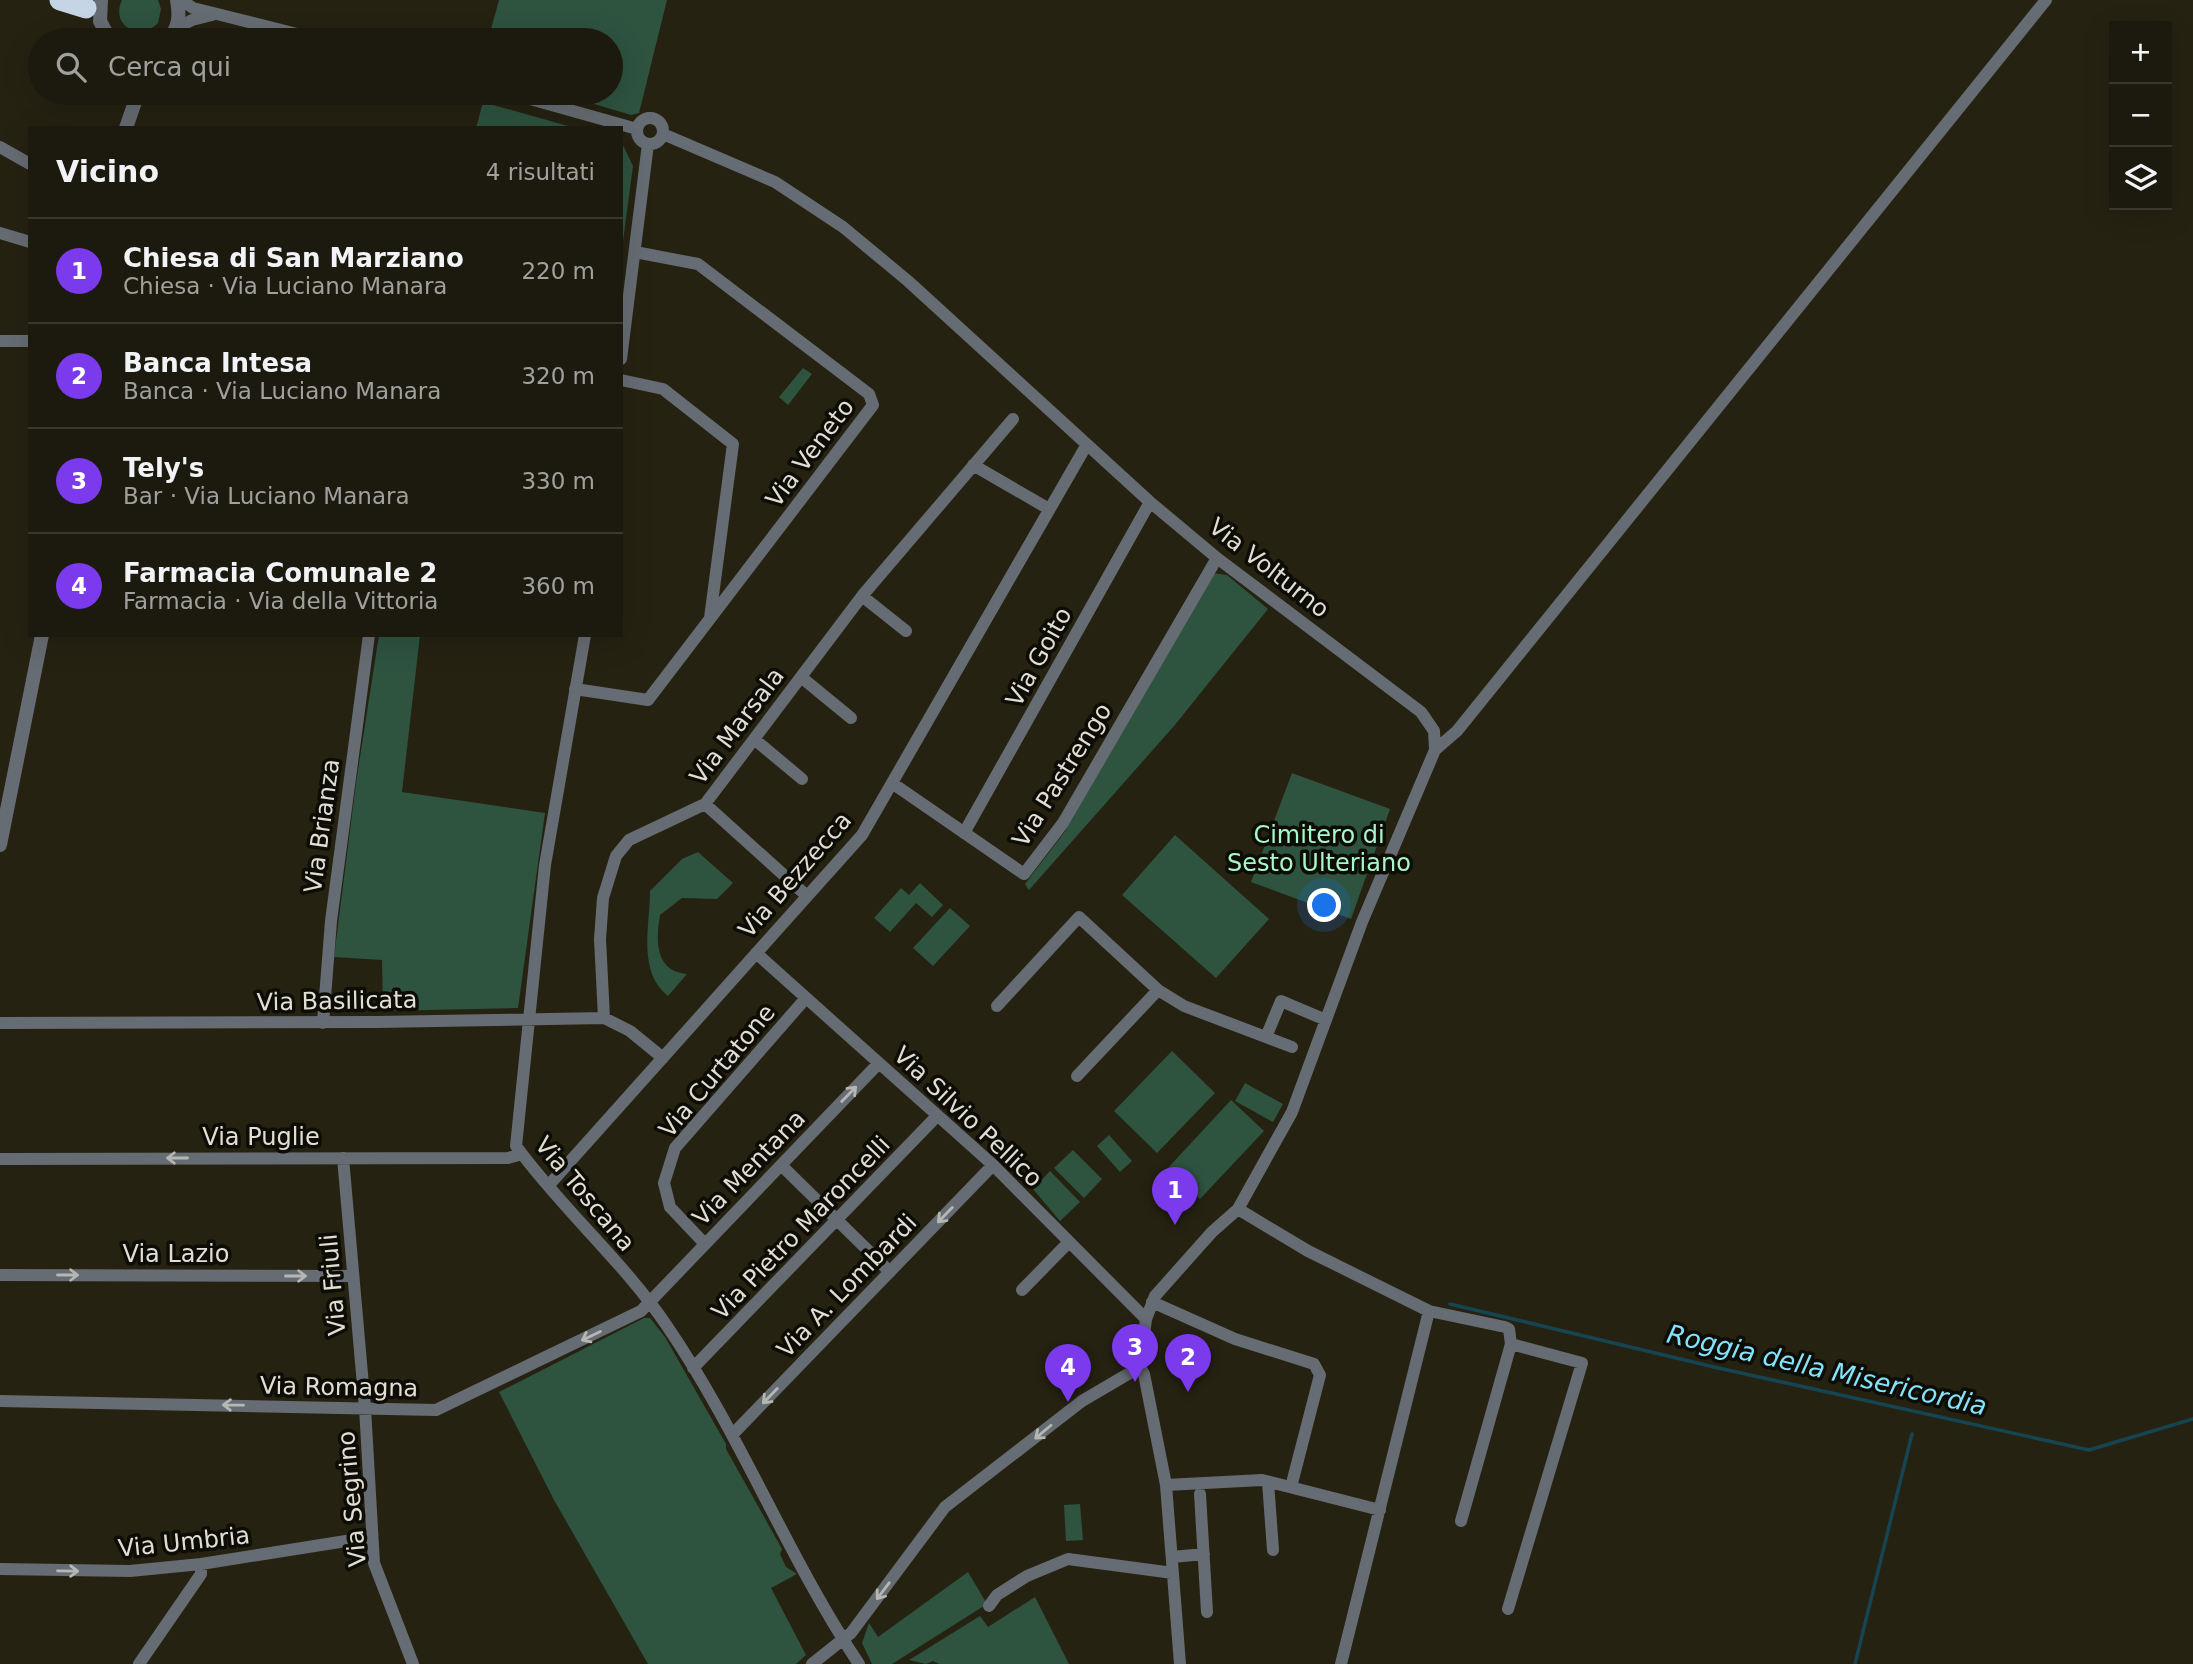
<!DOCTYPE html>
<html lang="it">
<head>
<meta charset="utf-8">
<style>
  body { margin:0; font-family:"DejaVu Sans",sans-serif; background:#29271c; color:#f1f3f6 }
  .controls { position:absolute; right:21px; top:21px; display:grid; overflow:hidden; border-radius:0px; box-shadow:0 7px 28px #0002 }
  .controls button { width:63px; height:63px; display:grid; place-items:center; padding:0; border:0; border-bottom:2px solid #3a382e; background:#1c1a0e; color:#f1f3f6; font:35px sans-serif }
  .you { position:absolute; left:1325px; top:906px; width:24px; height:24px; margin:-18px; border:5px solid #fff; border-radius:50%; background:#1a73e8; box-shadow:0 0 0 10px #1a73e833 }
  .badge { display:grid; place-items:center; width:46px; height:46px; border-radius:50%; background:#7c3aed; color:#fff; font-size:23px; font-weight:700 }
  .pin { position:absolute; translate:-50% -58px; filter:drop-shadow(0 2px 4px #0008) }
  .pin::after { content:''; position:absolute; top:37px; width:24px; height:21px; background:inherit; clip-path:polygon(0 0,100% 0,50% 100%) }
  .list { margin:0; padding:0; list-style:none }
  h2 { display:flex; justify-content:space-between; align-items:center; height:91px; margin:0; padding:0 28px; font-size:30px }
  h2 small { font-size:23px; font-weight:400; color:#a0a19e }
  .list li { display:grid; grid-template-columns:46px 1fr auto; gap:21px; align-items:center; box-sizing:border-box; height:105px; padding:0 28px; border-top:2px solid #3a382e }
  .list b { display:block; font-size:26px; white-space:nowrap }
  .list p { margin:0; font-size:23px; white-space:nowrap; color:#a0a19e }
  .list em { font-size:23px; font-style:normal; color:#a0a19e }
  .icon { flex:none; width:38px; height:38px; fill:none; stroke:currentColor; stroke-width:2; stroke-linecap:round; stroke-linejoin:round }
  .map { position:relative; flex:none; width:2193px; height:1664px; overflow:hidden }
  .search { position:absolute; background:#1c1a0e; box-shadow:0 7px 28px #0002; left:28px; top:28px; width:595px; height:77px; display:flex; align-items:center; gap:18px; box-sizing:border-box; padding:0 24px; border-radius:38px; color:#a0a19e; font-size:26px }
  .panel { position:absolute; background:#1c1a0e; box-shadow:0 7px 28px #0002; left:28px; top:126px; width:595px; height:511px; border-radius:0px }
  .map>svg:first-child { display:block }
</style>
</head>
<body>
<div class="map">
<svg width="2193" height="1664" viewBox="0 0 2193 1664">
  <rect width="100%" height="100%" fill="#262212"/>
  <path fill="#2e533f" d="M122 0H158L161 9 158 23C139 42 110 25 122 0Z
    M499 0H667L639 113 631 115 557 93H611V40H488Z
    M483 102 575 128H476Z
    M621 141 633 166 621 256Z
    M803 368 812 374 788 405 779 397Z
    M1213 573 1227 575 1268 609 1174 726 1029 890 1025 884 1066 830Z
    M379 635H420L402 792 545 813 518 1008 383 1011 382 960 334 957 356 783Z
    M1292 773 1390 809 1351 919 1251 882Z
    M1175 835 1269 919 1216 978 1122 895Z
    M698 852 733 883 717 899 682 898 660 915C656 939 654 971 687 974L668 996C637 971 650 926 650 891L682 859Z
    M920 883 943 905 932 917 916 903 890 932 874 918 901 888 909 895Z
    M950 908 970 926 933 966 913 948Z
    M1172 1051 1215 1093 1157 1153 1114 1111Z
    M1245 1083 1283 1104 1273 1122 1235 1101Z
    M1231 1100 1264 1131 1200 1199 1167 1169Z
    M1109 1135 1132 1161 1120 1172 1097 1146Z
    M1073 1150 1102 1179 1084 1198 1054 1168Z
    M1050 1171 1080 1202 1060 1221 1033 1189Z
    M644 1318H650L665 1337 726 1444V1449L782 1549 780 1554 786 1567 797 1574 771 1588 806 1655 796 1664H648L554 1500 499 1392Z
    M1080 1504 1083 1540 1066 1541 1064 1505Z
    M968 1572 987 1604 892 1664H872L862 1643 869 1623 878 1637Z
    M1035 1597 1069 1664H939L933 1661 926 1664 909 1660 980 1616 988 1627Z"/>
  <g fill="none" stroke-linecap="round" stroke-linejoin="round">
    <path stroke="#164552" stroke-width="3.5" d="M1450 1304 1714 1367 2089 1450 2193 1419
      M1855 1664 1912 1434"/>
    <path stroke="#666c73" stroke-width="12" d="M181 0 193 8 321 40
      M177 28 192 20 212 15
      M509 93 637 129
      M637 131a13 13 0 1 1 26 0a13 13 0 1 1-26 0Z
      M663 134 775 182 843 227 908 281 1150 502 1217 558 1421 712 1434 731 1435 750 1362 922 1292 1112 1238 1209 1212 1232 1155 1296 1146 1319 1140 1367 1144 1374 1166 1485 1180 1664
      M0 147 30 164
      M0 233 30 242
      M0 341H30
      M621 359 648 144
      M621 380 663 389 733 444 710 618
      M973 465 1049 509
      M862 596 906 631
      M585 635 545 865 516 1146C562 1209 623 1261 667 1326 740 1433 787 1556 859 1664
      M801 677 851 718
      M575 689 648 700 873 405 869 394 698 264 635 252
      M754 739 802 779
      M1435 750 1457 731 2046 0
      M892 783 1024 874 1063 823 1217 558
      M705 804 807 896
      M964 833 1150 502
      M756 953 993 1165 1146 1319
      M997 1006 1079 917 1158 990 1184 1006 1292 1047
      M604 1018 600 939 603 898 616 856 629 840 705 804 862 596 1013 419
      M0 1023 376 1022 604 1018 630 1031 663 1058
      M323 1023 331 921 369 635
      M1266 1037 1281 1001 1326 1020
      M1077 1076 1158 990
      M343 1158 365 1408 374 1563 413 1664
      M0 1159 508 1158 522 1154
      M781 1165 890 1272
      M549 1185 862 835 1086 446
      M1238 1209 1308 1251 1429 1311 1505 1327 1509 1329 1511 1344 1582 1363 1508 1609
      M705 1244 670 1207 664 1183 675 1148 806 998
      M0 1275 352 1276
      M1022 1290 1069 1242
      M1152 1302 1235 1339 1314 1364 1320 1375 1291 1487
      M693 1368 937 1116
      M0 1401 436 1410 641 1311 879 1063
      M732 1435 993 1165
      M1268 1482 1273 1550
      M1166 1485 1262 1480 1380 1510
      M1200 1494 1207 1612
      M1461 1521 1511 1344
      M1172 1557 1204 1554
      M0 1569 130 1571 201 1564 371 1537
      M989 1606 997 1595 1027 1576 1068 1559 1173 1573
      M139 1664 201 1574V1564
      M812 1664 851 1633 945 1507 1082 1401 1140 1367
      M1341 1664 1429 1311"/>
    <path stroke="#666c73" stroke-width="14" d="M101 0 100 21 110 40
      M168 40C179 28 180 16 177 0
      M126 128 138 93
      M0 845 42 635"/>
    <path stroke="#c5d5e6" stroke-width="21" d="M60 0 86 8"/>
  </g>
  <defs><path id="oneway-shaft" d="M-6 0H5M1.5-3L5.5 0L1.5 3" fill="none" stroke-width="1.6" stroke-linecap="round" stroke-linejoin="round" transform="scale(1.75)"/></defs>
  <g stroke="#b6b7b2">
    <use href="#oneway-shaft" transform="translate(849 1094) rotate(-46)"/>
    <use href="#oneway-shaft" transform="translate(177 1158) rotate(180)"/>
    <use href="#oneway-shaft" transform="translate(945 1215) rotate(134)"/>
    <use href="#oneway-shaft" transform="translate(68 1275)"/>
    <use href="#oneway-shaft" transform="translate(296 1276)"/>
    <use href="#oneway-shaft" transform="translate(591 1336) rotate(154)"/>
    <use href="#oneway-shaft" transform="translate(770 1396) rotate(134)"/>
    <use href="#oneway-shaft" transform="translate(233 1405) rotate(-179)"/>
    <use href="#oneway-shaft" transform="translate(1043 1432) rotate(140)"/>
    <use href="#oneway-shaft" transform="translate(68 1571) rotate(1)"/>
    <use href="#oneway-shaft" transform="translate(883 1591) rotate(127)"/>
  </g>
  <g text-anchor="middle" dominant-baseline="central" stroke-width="7" stroke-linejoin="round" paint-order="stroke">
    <g font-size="24" fill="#e1dfd4" stroke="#0d0c05">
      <text transform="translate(810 453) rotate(-53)">Via Veneto</text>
      <text transform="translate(1269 568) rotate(38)">Via Volturno</text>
      <text transform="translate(1039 657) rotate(-61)">Via Goito</text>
      <text transform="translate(737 726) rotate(-53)">Via Marsala</text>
      <text transform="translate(1062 775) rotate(-58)">Via Pastrengo</text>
      <text transform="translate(322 826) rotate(-82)">Via Brianza</text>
      <text transform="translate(795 875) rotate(-49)">Via Bezzecca</text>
      <text transform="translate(337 1001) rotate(-1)">Via Basilicata</text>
      <text transform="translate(717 1071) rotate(-50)">Via Curtatone</text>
      <text transform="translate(968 1117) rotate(43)">Via Silvio Pellico</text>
      <text x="261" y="1137">Via Puglie</text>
      <text transform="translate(749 1168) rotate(-46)">Via Mentana</text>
      <text transform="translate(585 1194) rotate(50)">Via Toscana</text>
      <text transform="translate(801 1228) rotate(-46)">Via Pietro Maroncelli</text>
      <text x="176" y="1254">Via Lazio</text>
      <text transform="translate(333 1285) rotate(-95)">Via Friuli</text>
      <text transform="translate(847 1286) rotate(-46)">Via A. Lombardi</text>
      <text transform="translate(339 1387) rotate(1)">Via Romagna</text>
      <text transform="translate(352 1499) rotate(-95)">Via Segrino</text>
      <text transform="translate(184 1542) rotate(-6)">Via Umbria</text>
    </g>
    <g font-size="24" fill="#a8f6ca" stroke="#0d0c05">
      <text x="1319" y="835">Cimitero di<tspan x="1319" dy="28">Sesto Ulteriano</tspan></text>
    </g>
    <g font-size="26" font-style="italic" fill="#84e4ff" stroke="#0d0c05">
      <text transform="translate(1827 1370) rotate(13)">Roggia della Misericordia</text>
    </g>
  </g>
</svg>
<div class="controls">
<button>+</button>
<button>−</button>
<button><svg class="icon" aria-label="layers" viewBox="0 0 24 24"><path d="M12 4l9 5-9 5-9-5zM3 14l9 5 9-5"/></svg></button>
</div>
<div class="you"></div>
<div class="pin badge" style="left:1175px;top:1225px">1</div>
<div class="pin badge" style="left:1188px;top:1392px">2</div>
<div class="pin badge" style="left:1135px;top:1382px">3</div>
<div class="pin badge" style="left:1068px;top:1402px">4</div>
<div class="search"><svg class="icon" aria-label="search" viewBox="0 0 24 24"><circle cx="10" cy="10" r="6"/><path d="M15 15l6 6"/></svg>Cerca qui</div>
<section class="panel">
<h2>Vicino<small>4 risultati</small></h2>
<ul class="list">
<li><span class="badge">1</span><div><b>Chiesa di San Marziano</b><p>Chiesa · Via Luciano Manara</p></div><em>220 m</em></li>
<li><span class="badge">2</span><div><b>Banca Intesa</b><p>Banca · Via Luciano Manara</p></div><em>320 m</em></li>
<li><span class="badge">3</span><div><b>Tely's</b><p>Bar · Via Luciano Manara</p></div><em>330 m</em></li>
<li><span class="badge">4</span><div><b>Farmacia Comunale 2</b><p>Farmacia · Via della Vittoria</p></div><em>360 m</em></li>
</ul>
</section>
</div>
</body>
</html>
